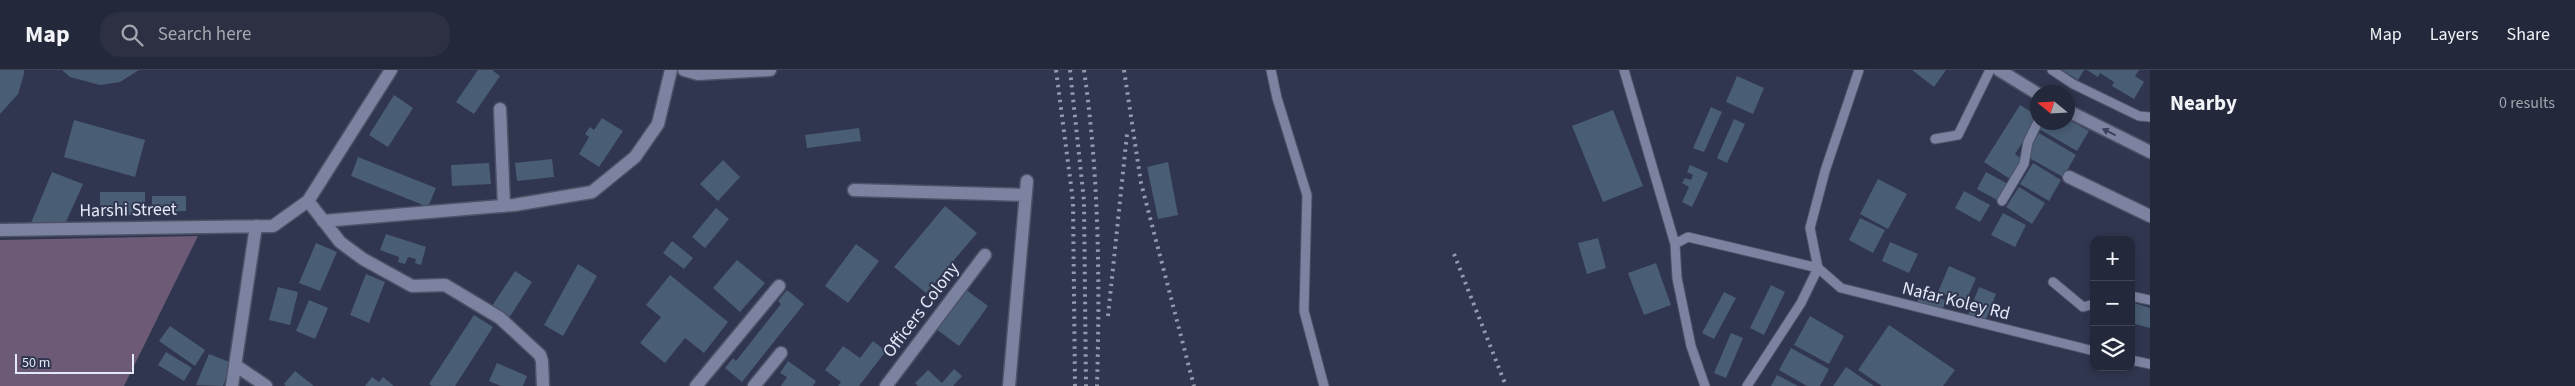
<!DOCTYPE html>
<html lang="en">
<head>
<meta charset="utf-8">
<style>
  body { margin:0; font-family:"Source Sans 3",sans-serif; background:#2c3042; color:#f1f3f6 }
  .controls { position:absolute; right:15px; bottom:15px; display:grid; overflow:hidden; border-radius:10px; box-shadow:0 2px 8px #0003 }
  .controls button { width:45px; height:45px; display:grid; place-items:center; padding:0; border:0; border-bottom:1px solid #414455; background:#24283b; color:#f1f3f6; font:25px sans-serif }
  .compass { position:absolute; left:2030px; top:15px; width:45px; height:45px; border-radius:50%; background:#24283b; box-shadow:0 2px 8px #0003; rotate:288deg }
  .scale { position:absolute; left:15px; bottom:12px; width:119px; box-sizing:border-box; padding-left:5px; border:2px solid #e4e9f9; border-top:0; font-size:14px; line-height:18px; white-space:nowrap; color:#e4e9f9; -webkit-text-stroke:4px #30364f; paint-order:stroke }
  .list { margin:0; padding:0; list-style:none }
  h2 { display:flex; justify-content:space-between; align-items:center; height:65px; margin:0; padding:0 20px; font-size:21px }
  h2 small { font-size:16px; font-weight:400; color:#a3a6af }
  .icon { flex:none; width:28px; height:28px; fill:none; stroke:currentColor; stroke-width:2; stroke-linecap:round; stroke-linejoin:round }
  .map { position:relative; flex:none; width:2150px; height:316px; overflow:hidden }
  header { display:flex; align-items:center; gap:30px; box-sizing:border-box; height:70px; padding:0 25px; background:#24283b; border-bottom:1px solid #414455 }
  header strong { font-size:24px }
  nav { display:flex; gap:28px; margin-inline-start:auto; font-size:18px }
  .search { width:350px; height:45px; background:#2c3042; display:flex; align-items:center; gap:12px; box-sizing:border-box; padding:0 18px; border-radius:20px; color:#a3a6af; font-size:19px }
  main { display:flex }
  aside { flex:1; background:#24283b }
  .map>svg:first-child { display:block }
</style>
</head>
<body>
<header>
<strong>Map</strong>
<div class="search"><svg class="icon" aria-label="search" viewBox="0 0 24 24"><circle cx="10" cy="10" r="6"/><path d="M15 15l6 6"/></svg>Search here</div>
<nav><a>Map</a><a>Layers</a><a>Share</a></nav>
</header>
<main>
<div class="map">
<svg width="2150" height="316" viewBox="0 0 2150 316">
  <rect width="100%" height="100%" fill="#30364f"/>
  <path fill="#6c5a77" d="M198 166 124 316H0V170Z"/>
  <path fill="#495d74" d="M0 0H24V4L18 24 0 44Z
    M62 0H139L120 12 100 15 70 7Z
    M478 0H492L500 6 474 44 456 32Z
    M1912 0H1946L1934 17Z
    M2062 0H2084L2078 10Z
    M2087 0H2139L2135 6 2144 12 2134 29 2112 16 2114 12 2100 3 2098 7Z
    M1737 6 1764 18 1753 44 1726 32Z
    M394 25 413 38 388 77 369 65Z
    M2020 35 2038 46V49L2015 84 2023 90 2010 109 1984 92Z
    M1711 37 1722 42 1704 82 1693 78Z
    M1613 40 1643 116 1603 132 1572 56Z
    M602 48 623 61 599 97 579 84 589 67 585 64 590 57 594 60Z
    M1734 49 1745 54 1727 93 1717 88Z
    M2068 49 2089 61 2077 81 2039 59 2043 52H2068Z
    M74 50 145 70 135 107 64 87Z
    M859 58 861 71 807 78 805 65Z
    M2039 63 2076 85 2063 107 2026 86Z
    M358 87 436 118 428 137 351 106Z
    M552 89 554 107 517 111 515 93Z
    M723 90 740 107 718 131 700 114Z
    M1168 92 1178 145 1158 149 1147 97Z
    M489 93 491 114 452 116 451 95Z
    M2033 93 2061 110 2049 131 2020 114Z
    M1690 95 1708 103 1692 137 1682 132 1689 117 1682 113 1685 108 1691 110 1693 105 1687 102Z
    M52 102 83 114 66 152 31 153Z
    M1986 102 2008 114 1999 131 1977 119Z
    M1878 109 1907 124 1888 159 1860 144Z
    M2019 117 2045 133 2032 154 2006 137Z
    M1964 121 1990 135 1980 152 1955 138Z
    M100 122H145V145H100Z
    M152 126H186V141L152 142Z
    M945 136 977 163 926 223 894 197Z
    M716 138 729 149 705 178 692 167Z
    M2003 143 2026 155 2015 177 1991 165Z
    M1860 148 1885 160 1873 183 1849 170Z
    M386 164 426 177 421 195 415 193 416 189 408 187 405 194 398 192 399 187 380 180Z
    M1598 168 1606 198 1587 204 1578 173Z
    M672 171 693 188 684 199 663 183Z
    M1890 172 1918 184 1909 203 1882 191Z
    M316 173 337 182 320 221 299 213Z
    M856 174 879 191 848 233 825 216Z
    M737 190 765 213 740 242 713 218Z
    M1656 193 1671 235 1644 245 1628 203Z
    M578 194 597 206 563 266 544 255Z
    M1949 196 1976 208 1965 233 1938 222Z
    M515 201 532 212 509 248 492 236Z
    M366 204 385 212 369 253 350 245Z
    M670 205 728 252 704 283 685 268 665 293 640 273 661 247 646 235Z
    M1771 215 1785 222 1764 265 1750 258Z
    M278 217 298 222 290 255 269 250Z
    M1979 217 1996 224 1984 254 1967 247Z
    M965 219 988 236 959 276 936 259Z
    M787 220 804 234 742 312 725 298 733 288 736 291 781 234 778 231Z
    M1724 222 1736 228 1714 269 1702 263Z
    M1920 223 1945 230 1942 243 1916 236Z
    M309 230 328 238 315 269 296 261Z
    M2131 232 2150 238V258L2131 253Z
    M474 245 493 257 455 316H432L429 314Z
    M1810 246 1844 266 1829 294 1794 275Z
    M1889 255 1955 300 1943 316H1882L1858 300Z
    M170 256 205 280 195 296 159 271Z
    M1731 263 1743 268 1726 308 1714 303Z
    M873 271 886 281 859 316H838L841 312 825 300 843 276 860 288Z
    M1791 278 1829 299 1820 316H1807L1779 300Z
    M166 282 192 298 184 311 158 295Z
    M209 284 232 293 223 316 196 315Z
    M788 291 816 311 813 316H781L787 307 780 303Z
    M497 293 527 306 523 316H501L489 311Z
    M1846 297 1874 316H1833Z
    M954 299 962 306 953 316H918L915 313 928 300 942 313Z
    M295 301 314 316H286L284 314Z
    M1777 305 1798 316H1771Z
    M372 307 379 312 383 307 394 316H365Z"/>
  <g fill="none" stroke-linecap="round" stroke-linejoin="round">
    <g stroke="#4d5267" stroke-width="11">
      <path id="service" d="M1271 0 1277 28 1307 125 1304 241 1324 316
        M1624 0 1675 174 1677 208 1691 276 1705 316
        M2052 0 2073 14 2139 46 2150 47
        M1935 69 1958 65 1990 0
        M2002 131 2024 94 2028 72 2038 52
        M1675 174 1688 167 1818 198 1841 218 2094 281
        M2053 212 2083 237 2094 234
        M2131 226 2150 230
        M2131 290 2150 294
        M1747 316 1801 233 1818 198 1810 158 1825 101 1859 0"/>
    </g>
    <g stroke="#4d5267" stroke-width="15">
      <path id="minor" d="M1999 0 2038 24
        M500 39 504 136
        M2068 41 2150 82
        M2069 107 2150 146
        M854 120 1025 125
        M308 131 340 172 363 189 412 216 445 215 500 248 540 285 542 291 543 316
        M323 151 514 135 592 122 635 87 658 54 671 0
        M235 295 266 316
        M696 316 779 216
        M754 316 781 283
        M886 316 985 185
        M1009 316 1027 111"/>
    </g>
    <g stroke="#4d5267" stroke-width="15">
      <path id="tertiary" d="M684 0 698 4 770 0
        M0 160 273 156 308 131 391 0
        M232 316 256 156"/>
    </g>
    <use href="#service" stroke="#7b83a0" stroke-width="9"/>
    <use href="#minor" stroke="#7b83a0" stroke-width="12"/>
    <use href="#tertiary" stroke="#7b83a0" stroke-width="12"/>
    <path stroke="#949aae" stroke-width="4" stroke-dasharray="2.5 5" stroke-linecap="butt" d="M1056 0 1073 131 1075 316
      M1070 0 1084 131 1086 316
      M1084 0C1099 105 1100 211 1097 316
      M1124 0 1141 113 1194 316
      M1454 184 1506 316
      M1108 246 1127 64"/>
  </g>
  <defs><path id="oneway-solid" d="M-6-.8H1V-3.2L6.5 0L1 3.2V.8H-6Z" transform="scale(1.25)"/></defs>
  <use fill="#3b425b" href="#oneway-solid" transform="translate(2109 62) rotate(-154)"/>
  <g text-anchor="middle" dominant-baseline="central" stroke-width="4" stroke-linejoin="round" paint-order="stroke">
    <g font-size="18" fill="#e4e9f9" stroke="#30364f">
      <text transform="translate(128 140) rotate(-1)">Harshi Street</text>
      <text transform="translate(1956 231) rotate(14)">Nafar Koley Rd</text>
      <text transform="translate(921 240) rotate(-53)">Officers Colony</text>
    </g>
  </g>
</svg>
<div class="controls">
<button>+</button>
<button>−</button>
<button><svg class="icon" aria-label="layers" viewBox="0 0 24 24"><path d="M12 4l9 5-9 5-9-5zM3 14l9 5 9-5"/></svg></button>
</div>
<svg class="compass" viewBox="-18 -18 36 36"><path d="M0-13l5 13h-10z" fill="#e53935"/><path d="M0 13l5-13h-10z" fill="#a3a6af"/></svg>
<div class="scale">50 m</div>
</div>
<aside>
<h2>Nearby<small>0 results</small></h2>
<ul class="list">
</ul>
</aside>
</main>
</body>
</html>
